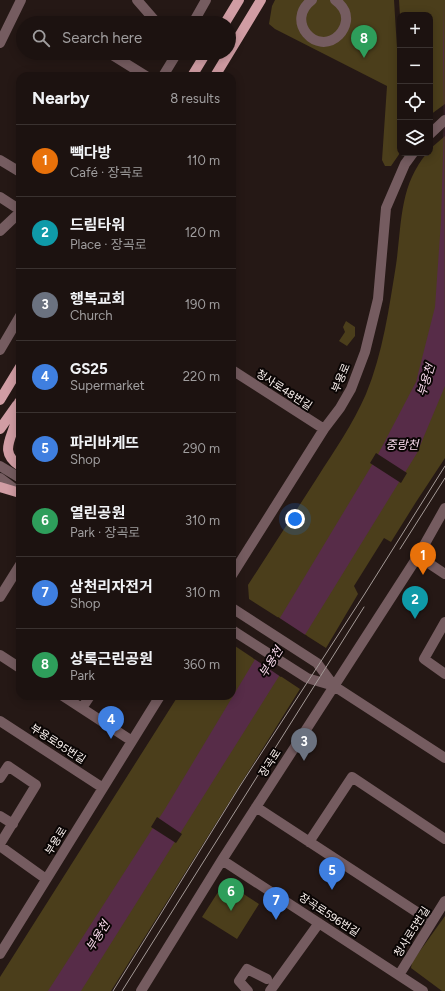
<!DOCTYPE html>
<html lang="en">
<head>
<meta charset="utf-8">
<style>
  body { margin:0; font-family:Figtree,"Noto Sans KR",sans-serif; background:#251b19; color:#f1f3f6 }
  .controls { position:absolute; right:12px; top:12px; display:grid; overflow:hidden; border-radius:8px; box-shadow:0 2px 10px #0003 }
  .controls button { width:36px; height:36px; display:grid; place-items:center; padding:0; border:0; border-bottom:1px solid #3a3230; background:#1c1210; color:#f1f3f6; font:20px sans-serif }
  .you { position:absolute; left:295px; top:519px; width:14px; height:14px; margin:-10px; border:3px solid #fff; border-radius:50%; background:#1a73e8; box-shadow:0 0 0 6px #1a73e833 }
  .badge { display:grid; place-items:center; width:26px; height:26px; border-radius:50%; background:#1a73e8; color:#fff; font-size:13px; font-weight:700 }
  .pin { position:absolute; translate:-50% -33px; filter:drop-shadow(0 1px 2px #0008) }
  .pin::after { content:''; position:absolute; top:21px; width:14px; height:12px; background:inherit; clip-path:polygon(0 0,100% 0,50% 100%) }
  .list { margin:0; padding:0; list-style:none }
  h2 { display:flex; justify-content:space-between; align-items:center; height:52px; margin:0; padding:0 16px; font-size:17px }
  h2 small { font-size:13px; font-weight:400; color:#a09e9f }
  .list li { display:grid; grid-template-columns:26px 1fr auto; gap:12px; align-items:center; box-sizing:border-box; height:72px; padding:0 16px; border-top:1px solid #3a3230 }
  .list b { display:block; font-size:15px; white-space:nowrap }
  .list p { margin:0; font-size:13px; white-space:nowrap; color:#a09e9f }
  .list em { font-size:13px; font-style:normal; color:#a09e9f }
  .icon { flex:none; width:22px; height:22px; fill:none; stroke:currentColor; stroke-width:2; stroke-linecap:round; stroke-linejoin:round }
  .map { position:relative; flex:none; width:445px; height:991px; overflow:hidden }
  .search { position:absolute; background:#1c1210; box-shadow:0 2px 10px #0003; left:16px; top:16px; width:220px; height:44px; display:flex; align-items:center; gap:10px; box-sizing:border-box; padding:0 14px; border-radius:22px; color:#a09e9f; font-size:15px }
  .panel { position:absolute; background:#1c1210; box-shadow:0 2px 10px #0003; left:16px; top:72px; width:220px; height:628px; border-radius:12px }
  .map>svg:first-child { display:block }
</style>
</head>
<body>
<div class="map">
<svg width="445" height="991" viewBox="0 0 445 991">
  <rect width="100%" height="100%" fill="#251815"/>
  <path fill="#4b3e1b" d="M275 0H394L400 96V153L391 166H385L382 160 387 86 275 29 269 24 272 6Z
    M399 0H445V104L430 115V15L400 16Z
    M445 136V458L416 502 391 542 384 538 354 586 358 594 326 648 249 599 248 585C271 549 294 514 317 478 334 451 353 424 366 394 383 353 389 308 396 265 402 224 399 186 427 153H430L431 148Z
    M346 321 355 327V336L347 346 339 341 345 332 343 327Z
    M232 644 300 689 111 991H0V977L178 696H232Z
    M231 886 259 904 237 939 202 917 220 889Z
    M445 916V991H442L411 968 412 962Z"/>
  <path fill="#572c48" d="M444 0 445 386 417 453 308 630 81 991H48L165 809 375 460 416 382 435 307 441 221 444 123 443 54Z"/>
  <path fill="#251815" d="M376 453 407 473 401 483 370 463Z
    M278 617 307 636 281 677 253 658Z
    M157 817 182 834 176 843 151 827Z"/>
  <g fill="none" stroke-linecap="round" stroke-linejoin="round">
    <path stroke="#755c60" stroke-width="10" d="M137 0 157 23
      M312 0C284 21 317 57 339 35 343 31 345 27 346 21 347 12 342 5 335 0
      M193 23 206 0
      M0 43 21 0
      M109 53 146 76
      M163 76 177 53
      M430 134 445 120
      M0 160 20 172
      M0 197 20 210
      M0 231 20 212
      M0 350 20 316
      M232 370 324 429
      M0 466 20 478
      M0 478 20 493
      M418 556 445 574
      M232 575 324 429 340 408 351 389 365 352 378 299 386 208 405 164 413 153
      M0 597 20 565
      M232 608 317 663 334 686
      M445 622 424 659 445 674
      M232 630 307 678 334 686 445 758
      M0 655 20 668
      M63 696 132 741
      M82 708 90 696
      M0 721 103 788
      M0 778 8 766 36 785 0 844
      M256 807 432 922
      M0 816 13 824
      M309 842 352 777 445 839
      M0 846 46 879
      M222 860 423 991
      M0 954 160 696
      M399 975 445 901
      M141 991 222 860 418 556 445 508
      M248 991 239 981 247 969 267 979
      M270 991 319 923"/>
    <path stroke="#d19da4" stroke-width="10" d="M225 23 239 0
      M192 76 206 53
      M215 76 261 0
      M0 400 20 367
      M19 402C17 409 17 417 15 424 10 441 0 453 20 466
      M0 429 17 405
      M0 487 20 493"/>
    <path stroke="#a49a97" stroke-width="1" d="M400 549 445 478
      M113 991 240 786 364 595 445 466
      M122 991 364 607"/>
  </g>
  <g text-anchor="middle" dominant-baseline="central" stroke-width="4" stroke-linejoin="round" paint-order="stroke">
    <g font-size="11" fill="#fbf2ef" stroke="#0a0504">
      <text transform="translate(341 378) rotate(-67)">부용로</text>
      <text transform="translate(284 390) rotate(33)">청사로48번길</text>
      <text transform="translate(58 744) rotate(33)">부용로95번길</text>
      <text transform="translate(270 763) rotate(-57)">장곡로</text>
      <text transform="translate(56 841) rotate(-58)">부용로</text>
      <text transform="translate(329 915) rotate(33)">장곡로596번길</text>
      <text transform="translate(412 932) rotate(-58)">청사로5번길</text>
    </g>
    <g font-size="12" font-style="italic" fill="#f8d9eb" stroke="#0a0504">
      <text transform="translate(426 380) rotate(-73)">부용천</text>
      <text x="402" y="445">중랑천</text>
      <text transform="translate(271 662) rotate(-58)">부용천</text>
      <text transform="translate(98 936) rotate(-58)">부용천</text>
    </g>
  </g>
</svg>
<div class="controls">
<button>+</button>
<button>−</button>
<button><svg class="icon" aria-label="locate" viewBox="0 0 24 24"><circle cx="12" cy="12" r="6"/><path d="M12 2v4M12 18v4M2 12h4M18 12h4"/></svg></button>
<button><svg class="icon" aria-label="layers" viewBox="0 0 24 24"><path d="M12 4l9 5-9 5-9-5zM3 14l9 5 9-5"/></svg></button>
</div>
<div class="you"></div>
<div class="pin badge" style="left:423px;top:575px;background:#e8710a">1</div>
<div class="pin badge" style="left:415px;top:619px;background:#0f9aa8">2</div>
<div class="pin badge" style="left:304px;top:761px;background:#6b7280">3</div>
<div class="pin badge" style="left:111px;top:739px;background:#3f7fe0">4</div>
<div class="pin badge" style="left:332px;top:890px;background:#3f7fe0">5</div>
<div class="pin badge" style="left:231px;top:911px;background:#2e9e5b">6</div>
<div class="pin badge" style="left:276px;top:920px;background:#3f7fe0">7</div>
<div class="pin badge" style="left:364px;top:58px;background:#2e9e5b">8</div>
<div class="search"><svg class="icon" aria-label="search" viewBox="0 0 24 24"><circle cx="10" cy="10" r="6"/><path d="M15 15l6 6"/></svg>Search here</div>
<section class="panel">
<h2>Nearby<small>8 results</small></h2>
<ul class="list">
<li><span class="badge" style="background:#e8710a">1</span><div><b>빽다방</b><p>Café · 장곡로</p></div><em>110 m</em></li>
<li><span class="badge" style="background:#0f9aa8">2</span><div><b>드림타워</b><p>Place · 장곡로</p></div><em>120 m</em></li>
<li><span class="badge" style="background:#6b7280">3</span><div><b>행복교회</b><p>Church</p></div><em>190 m</em></li>
<li><span class="badge" style="background:#3f7fe0">4</span><div><b>GS25</b><p>Supermarket</p></div><em>220 m</em></li>
<li><span class="badge" style="background:#3f7fe0">5</span><div><b>파리바게뜨</b><p>Shop</p></div><em>290 m</em></li>
<li><span class="badge" style="background:#2e9e5b">6</span><div><b>열린공원</b><p>Park · 장곡로</p></div><em>310 m</em></li>
<li><span class="badge" style="background:#3f7fe0">7</span><div><b>삼천리자전거</b><p>Shop</p></div><em>310 m</em></li>
<li><span class="badge" style="background:#2e9e5b">8</span><div><b>상록근린공원</b><p>Park</p></div><em>360 m</em></li>
</ul>
</section>
</div>
</body>
</html>
